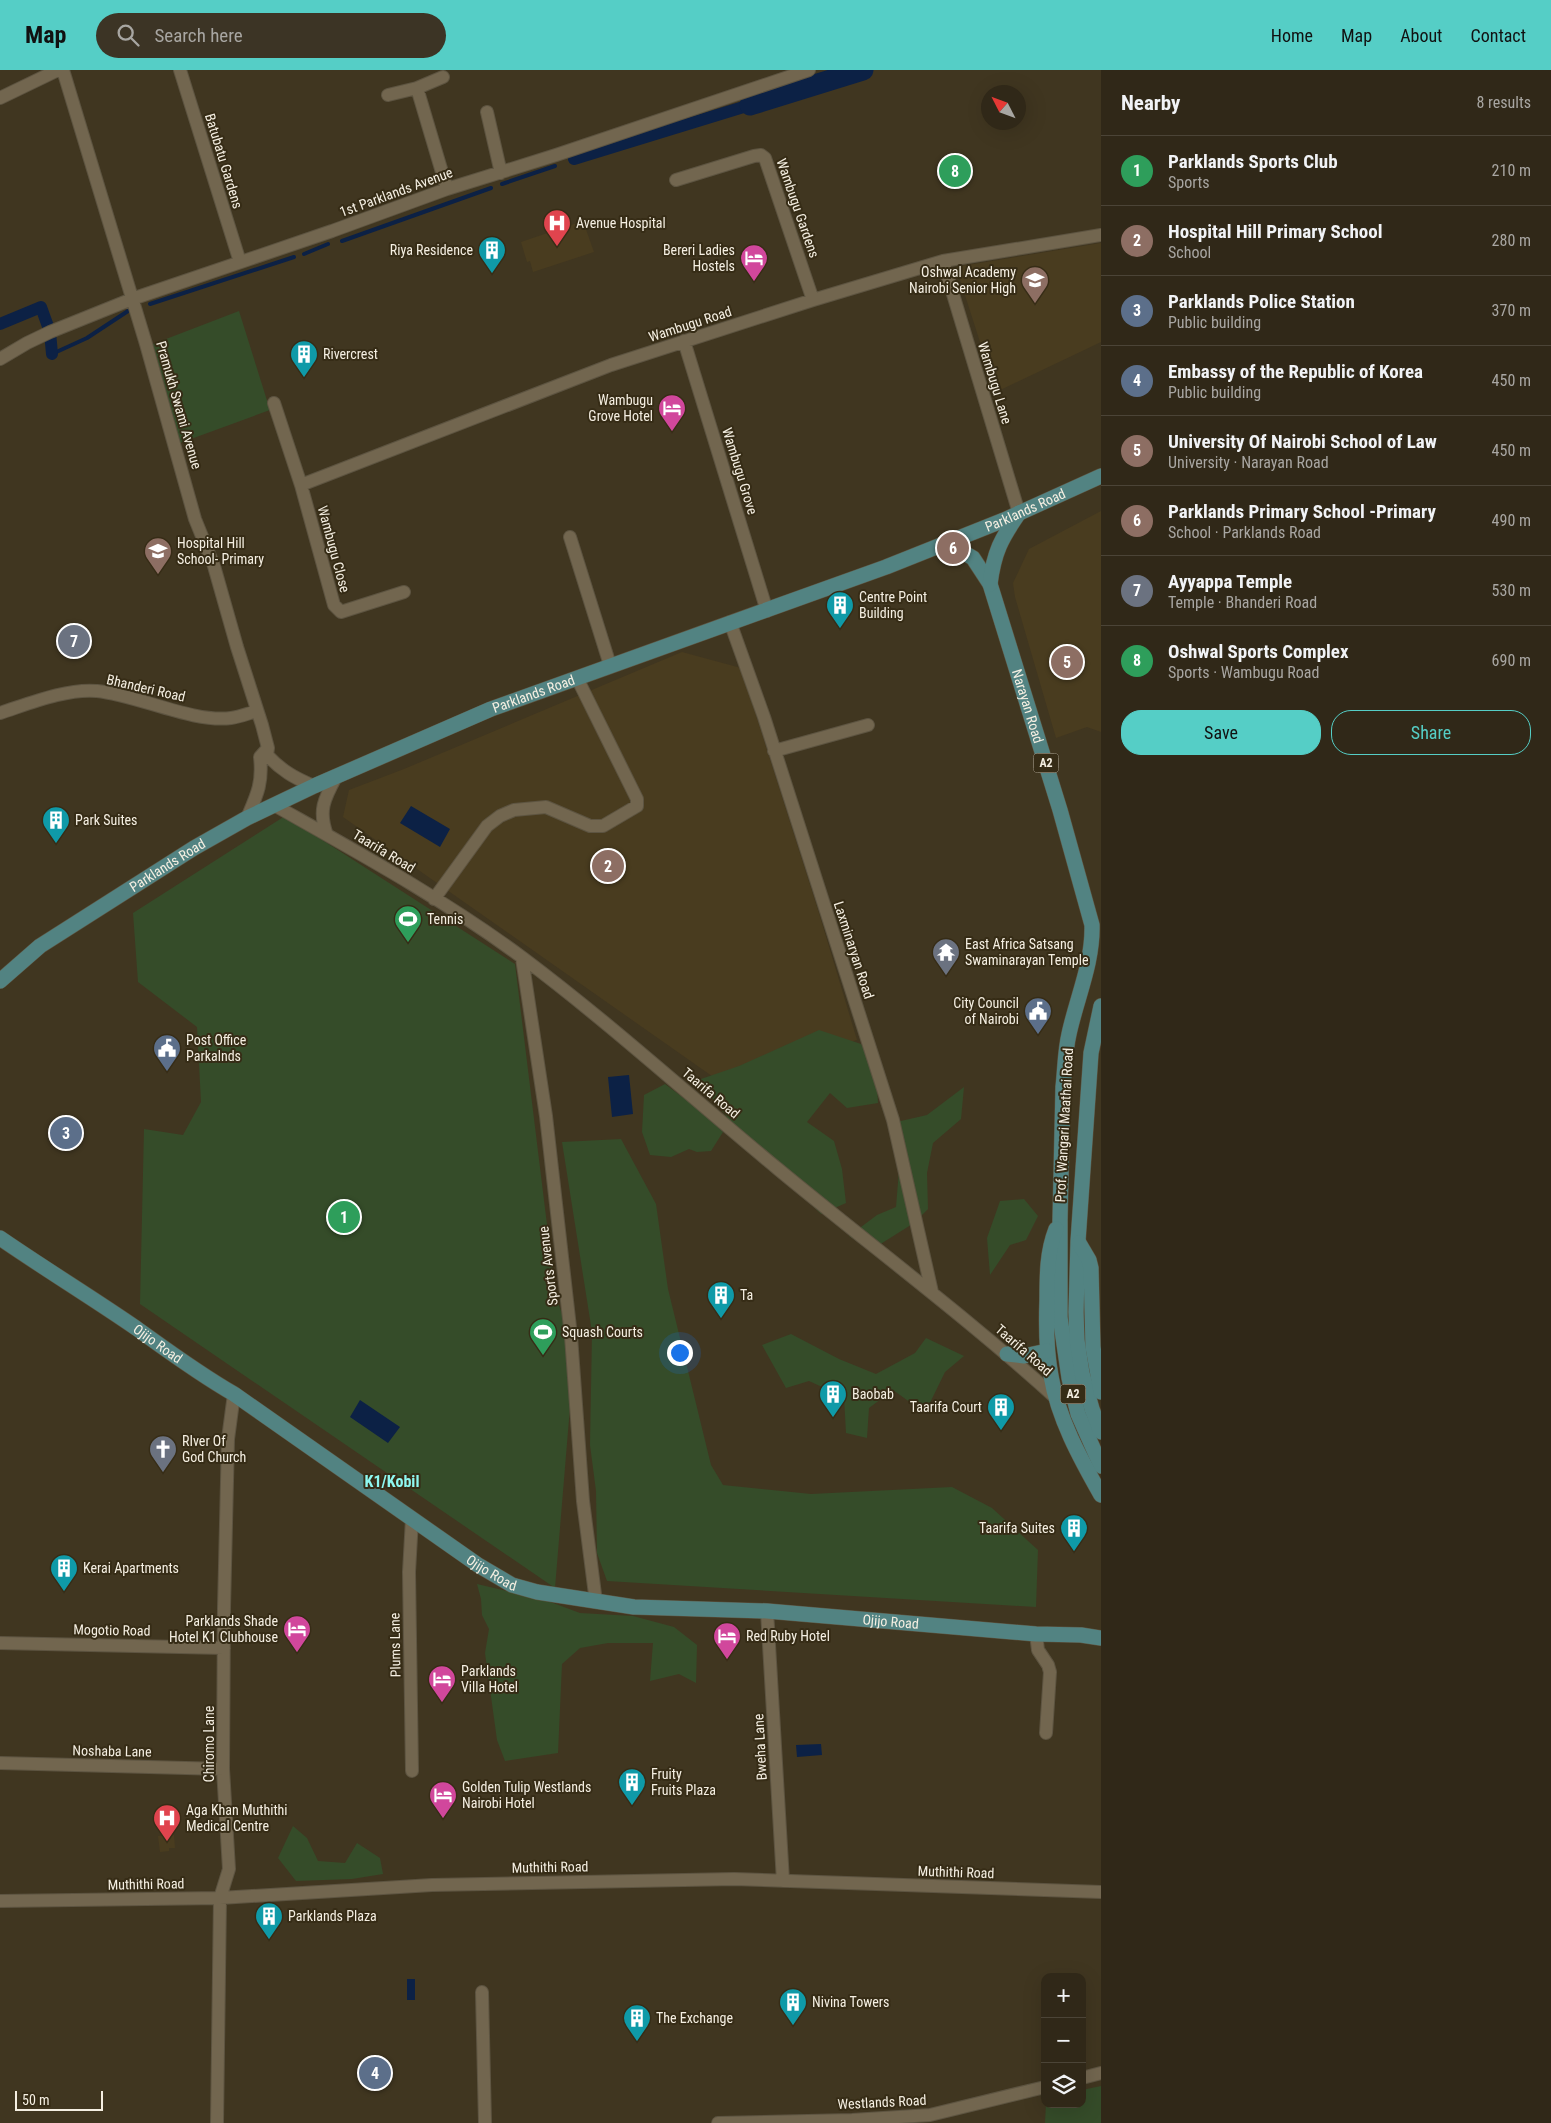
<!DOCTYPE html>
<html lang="en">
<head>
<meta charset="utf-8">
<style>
  body { margin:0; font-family:"Roboto Condensed",sans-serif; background:#3c3425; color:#f1f3f6 }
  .controls { position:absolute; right:15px; bottom:15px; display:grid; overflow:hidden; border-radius:10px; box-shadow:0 5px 20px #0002 }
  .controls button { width:45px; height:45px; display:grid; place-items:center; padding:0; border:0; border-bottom:1px solid #4b4437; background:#302818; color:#f1f3f6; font:25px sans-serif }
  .compass { position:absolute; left:981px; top:15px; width:45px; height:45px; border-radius:50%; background:#302818; box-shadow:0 5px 20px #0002; rotate:312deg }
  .scale { position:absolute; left:15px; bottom:12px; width:88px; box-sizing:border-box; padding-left:5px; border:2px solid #f5efe2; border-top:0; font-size:14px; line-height:18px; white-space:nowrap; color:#f5efe2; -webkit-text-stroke:4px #362c16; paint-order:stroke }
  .you { position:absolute; left:679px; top:1282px; width:18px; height:18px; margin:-12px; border:4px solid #fff; border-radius:50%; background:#1a73e8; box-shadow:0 0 0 8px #1a73e833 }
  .badge { display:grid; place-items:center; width:32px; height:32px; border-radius:50%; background:#55cec6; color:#fff; font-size:16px; font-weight:700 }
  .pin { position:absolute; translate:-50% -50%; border:2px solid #fff; box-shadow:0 1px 5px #0006 }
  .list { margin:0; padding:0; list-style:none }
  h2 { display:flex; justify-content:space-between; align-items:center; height:65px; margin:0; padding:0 20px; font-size:21px }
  h2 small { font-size:16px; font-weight:400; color:#a8a6a2 }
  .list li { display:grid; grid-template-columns:32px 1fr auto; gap:15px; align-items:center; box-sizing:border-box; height:70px; padding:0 20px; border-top:1px solid #4b4437 }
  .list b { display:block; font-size:19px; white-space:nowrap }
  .list p { margin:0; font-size:16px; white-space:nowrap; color:#a8a6a2 }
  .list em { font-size:16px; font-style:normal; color:#a8a6a2 }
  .actions { display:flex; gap:10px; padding:15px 20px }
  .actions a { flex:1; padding:11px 0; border:1px solid #55cec6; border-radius:20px; text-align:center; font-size:18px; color:#55cec6 }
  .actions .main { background:#55cec6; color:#111 }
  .icon { flex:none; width:28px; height:28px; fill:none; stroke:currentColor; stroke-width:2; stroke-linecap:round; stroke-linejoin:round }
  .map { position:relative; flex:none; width:1101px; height:2053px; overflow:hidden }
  header { display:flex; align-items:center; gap:30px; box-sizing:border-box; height:70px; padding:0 25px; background:#55cec6; color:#111 }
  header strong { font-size:24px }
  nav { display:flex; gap:28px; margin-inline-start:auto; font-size:18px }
  .search { width:350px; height:45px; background:#3c3425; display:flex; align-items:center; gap:12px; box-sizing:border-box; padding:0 18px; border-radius:28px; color:#a8a6a2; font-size:19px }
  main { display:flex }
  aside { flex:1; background:#302818 }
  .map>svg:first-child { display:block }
</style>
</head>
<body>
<header>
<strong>Map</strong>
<div class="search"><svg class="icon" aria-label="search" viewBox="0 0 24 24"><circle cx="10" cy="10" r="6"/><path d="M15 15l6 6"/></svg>Search here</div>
<nav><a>Home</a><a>Map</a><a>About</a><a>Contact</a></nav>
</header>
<main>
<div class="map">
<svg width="1101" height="2053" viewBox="0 0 1101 2053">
  <rect width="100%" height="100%" fill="#403620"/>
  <path fill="#493c1f" d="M583 151 594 182 533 202 530 191 527 192 521 172Z
    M1101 173V272L996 322 956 197Z
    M1101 441V662L1087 657 1056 668 1015 527 1013 513 1029 479Z
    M682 582 741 598 818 840 857 970 719 1011 343 747 349 720 404 699Z
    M167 1765H174L175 1778H169V1781L160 1782 158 1766Z"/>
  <path fill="#354c29" d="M239 241 270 340 180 373 153 274Z
    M285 746 515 894 556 1228 575 1277 555 1518 140 1234 144 1059 183 1065 201 1032 197 957 138 912 133 843Z
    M819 960 861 974 876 998 878 1033 847 1038 830 1023 807 1052 834 1071 842 1099 846 1133 821 1144 787 1110 759 1088 698 1010 739 996Z
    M665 1014 705 1044 723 1062 711 1081 697 1082 689 1079 671 1087 650 1085 642 1062 644 1025Z
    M964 1017 961 1049 933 1073 927 1103 928 1139 914 1153 871 1180 849 1166 877 1145 896 1137 899 1100 892 1053 927 1045Z
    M621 1069 656 1134 668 1219 711 1395 723 1415 811 1424 952 1417 992 1438 1038 1480 1036 1537 607 1511 597 1483 596 1421 590 1375 592 1262 562 1072Z
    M1024 1129 1038 1146 1026 1170 1010 1175 990 1205 987 1168 1000 1131Z
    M791 1264 839 1289 876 1304 915 1283 926 1268 964 1286 945 1302 925 1343 893 1320 869 1338 867 1368 846 1363 844 1327 809 1311 786 1318 762 1275Z
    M477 1514 545 1530 580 1543 633 1546 674 1557 697 1575 696 1613 679 1604 650 1611 653 1573H608L580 1578 562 1594 558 1683 505 1691 497 1670 485 1583 489 1559 482 1545 481 1529Z
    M293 1756 307 1768 318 1791 345 1793 357 1773 380 1788 383 1804 352 1809 296 1811 278 1788Z
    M1101 2016V2053H1045L1046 2034H1082V2020Z"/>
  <path fill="#0c2145" d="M411 736 450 759 440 777 400 753Z
    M629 1005 633 1044 612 1047 608 1007Z
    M360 1330 400 1357 388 1373 350 1347Z
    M821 1674 822 1685 797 1687 796 1675Z
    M407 1909H415V1930H407Z"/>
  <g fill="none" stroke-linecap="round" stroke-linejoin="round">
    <path stroke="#0c2145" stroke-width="4" d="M502 114 555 96
      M342 171 491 118
      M304 184 328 174
      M150 234 294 187
      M52 284 87 268 128 241"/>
    <path stroke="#0c2145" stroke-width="12" d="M574 89 750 35
      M0 254 41 237 50 262 52 284"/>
    <path stroke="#0c2145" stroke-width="21" d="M750 35 863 0"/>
    <g stroke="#5d5441" stroke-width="14">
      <path id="minor" d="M63 0 146 274 195 449 214 496 237 577 262 655 268 678 267 685C281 700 294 708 314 716
        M180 0 240 192
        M443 7 417 18 447 119
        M388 25 417 18
        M0 28 58 0
        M487 42 501 103
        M676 110 754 86 761 85 765 88 813 230
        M943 191 1019 443
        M684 271 767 541
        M0 289 27 273 50 262 132 229 332 161 447 119 556 85 809 0
        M274 333 301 415 334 535 341 542 404 522
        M301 415 611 295 813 230 943 191 1101 165
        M570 467 610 595
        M730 552 764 647 893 1050 932 1222
        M0 643C28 634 67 618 97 621 137 625 193 653 231 648 240 647 249 643 257 641
        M774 681 868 655
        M274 735C359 783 445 830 523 888 611 954 693 1029 778 1099 871 1176 968 1248 1057 1329
        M247 748C257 725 263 713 260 687L268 678
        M327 765C318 741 324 729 336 707
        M434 829 487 756 500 746 514 740 546 737 590 756H603L637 736V729L577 608
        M522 888 546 1046 571 1266 583 1431 596 1532
        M767 1541 783 1811
        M1036 1564 1038 1580 1048 1595 1050 1602 1046 1663
        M0 1573 224 1578
        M0 1693 223 1699
        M412 1701 409 1502 412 1449
        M0 1831 220 1828 432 1815 734 1809 1101 1822
        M482 1922 485 2053
        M1082 2008 1101 2003
        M217 2053 220 1828 229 1799 223 1699 224 1538 228 1369 234 1324
        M718 2053 852 2050 930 2045 1045 2017"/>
    </g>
    <g stroke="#5d5441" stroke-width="16">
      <g id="major">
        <path id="s1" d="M947 473 973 488 990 514 1060 740 1092 855C1093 893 1077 927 1069 964 1065 981 1065 999 1063 1017L1060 1150V1247L1069 1308 1078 1344 1101 1396"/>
        <path d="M990 514C994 482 1001 469 1019 443"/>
        <path id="s2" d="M0 911 40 876 194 778 247 748 314 716 491 639 886 497 1004 450 1101 406"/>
        <path d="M1101 936 1091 983 1078 1171 1076 1242 1077 1270 1082 1303 1092 1339 1101 1362"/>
        <path d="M1056 1159C1047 1182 1047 1204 1047 1230 1046 1255 1046 1280 1051 1306 1058 1348 1080 1388 1101 1425"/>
        <path id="s3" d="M0 1168C45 1199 91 1227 136 1258 168 1281 199 1304 234 1324L478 1495 512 1515 537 1522 634 1537 767 1541 1036 1564 1081 1565 1101 1568"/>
        <path d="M1079 1173 1089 1190 1091 1198 1093 1277 1101 1322"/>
        <path d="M1007 1284 1024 1286 1047 1281"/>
      </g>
    </g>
    <use href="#minor" stroke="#72664f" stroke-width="12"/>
    <use href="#major" stroke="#528382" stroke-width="15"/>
  </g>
  <defs>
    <g id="hospital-pin" transform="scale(1.4375)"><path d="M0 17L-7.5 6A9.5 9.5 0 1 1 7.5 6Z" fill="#e0444e" stroke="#362c16"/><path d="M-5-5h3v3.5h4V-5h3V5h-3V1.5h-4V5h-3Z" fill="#fff"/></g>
    <g id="building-pin" transform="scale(1.4375)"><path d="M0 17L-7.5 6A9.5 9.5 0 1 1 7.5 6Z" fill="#0f9aa8" stroke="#362c16"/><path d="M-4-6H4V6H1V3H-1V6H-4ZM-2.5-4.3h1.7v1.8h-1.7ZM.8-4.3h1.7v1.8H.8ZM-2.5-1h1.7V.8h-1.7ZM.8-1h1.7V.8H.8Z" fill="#fff"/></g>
    <g id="hotel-pin" transform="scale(1.4375)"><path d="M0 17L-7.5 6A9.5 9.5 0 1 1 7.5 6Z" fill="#d1479c" stroke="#362c16"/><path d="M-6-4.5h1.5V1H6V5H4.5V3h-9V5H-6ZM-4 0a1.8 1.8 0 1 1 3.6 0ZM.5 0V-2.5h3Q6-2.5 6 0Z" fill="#fff"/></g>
    <g id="school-pin" transform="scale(1.4375)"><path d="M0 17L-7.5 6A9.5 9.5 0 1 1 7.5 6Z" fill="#8d6e63" stroke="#362c16"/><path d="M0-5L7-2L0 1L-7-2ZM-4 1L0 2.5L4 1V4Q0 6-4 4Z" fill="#fff"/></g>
    <g id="stadium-pin" transform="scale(1.4375)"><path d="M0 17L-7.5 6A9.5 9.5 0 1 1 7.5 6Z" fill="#2e9e5b" stroke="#362c16"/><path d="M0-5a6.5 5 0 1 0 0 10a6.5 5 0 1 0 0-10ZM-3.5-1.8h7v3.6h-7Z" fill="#fff"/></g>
    <g id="temple-pin" transform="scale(1.4375)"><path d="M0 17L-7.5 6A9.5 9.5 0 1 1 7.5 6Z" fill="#6b7280" stroke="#362c16"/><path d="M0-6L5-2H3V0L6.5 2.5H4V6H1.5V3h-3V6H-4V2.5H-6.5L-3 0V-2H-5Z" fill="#fff"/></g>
    <g id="civic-pin" transform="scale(1.4375)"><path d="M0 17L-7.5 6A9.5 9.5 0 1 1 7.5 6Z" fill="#5c6f8a" stroke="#362c16"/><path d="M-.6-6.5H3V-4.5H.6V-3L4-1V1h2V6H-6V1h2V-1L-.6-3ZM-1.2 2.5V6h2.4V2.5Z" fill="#fff"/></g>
    <g id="church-pin" transform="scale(1.4375)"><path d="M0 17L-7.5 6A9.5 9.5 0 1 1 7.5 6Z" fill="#6b7280" stroke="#362c16"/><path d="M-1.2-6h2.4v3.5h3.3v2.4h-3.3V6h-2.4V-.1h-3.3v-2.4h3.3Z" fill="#fff"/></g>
  </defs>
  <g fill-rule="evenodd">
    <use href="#hospital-pin" x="557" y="153"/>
    <use href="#building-pin" x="492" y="180"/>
    <use href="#hotel-pin" x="754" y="188"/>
    <use href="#school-pin" x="1035" y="210"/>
    <use href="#building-pin" x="304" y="284"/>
    <use href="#hotel-pin" x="672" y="338"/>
    <use href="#school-pin" x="158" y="481"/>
    <use href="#building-pin" x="840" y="535"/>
    <use href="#building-pin" x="56" y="750"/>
    <use href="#stadium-pin" x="408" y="849"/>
    <use href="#temple-pin" x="946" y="882"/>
    <use href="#civic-pin" x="1038" y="941"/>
    <use href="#civic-pin" x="167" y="978"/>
    <use href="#building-pin" x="721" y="1225"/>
    <use href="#stadium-pin" x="543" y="1262"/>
    <use href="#building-pin" x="833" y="1324"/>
    <use href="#building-pin" x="1001" y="1337"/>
    <use href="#church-pin" x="163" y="1379"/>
    <use href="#building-pin" x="1074" y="1458"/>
    <use href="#building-pin" x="64" y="1498"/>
    <use href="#hotel-pin" x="297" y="1559"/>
    <use href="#hotel-pin" x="727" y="1566"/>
    <use href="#hotel-pin" x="442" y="1609"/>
    <use href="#building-pin" x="632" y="1712"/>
    <use href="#hotel-pin" x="443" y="1725"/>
    <use href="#hospital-pin" x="167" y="1748"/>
    <use href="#building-pin" x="269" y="1846"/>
    <use href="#building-pin" x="793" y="1932"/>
    <use href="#building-pin" x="637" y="1948"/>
  </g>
  <g text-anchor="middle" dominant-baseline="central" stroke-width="4" stroke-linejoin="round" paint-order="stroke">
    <g fill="#362c16" stroke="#bcb4a5" stroke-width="1">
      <rect x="1033.5" y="683.5" width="25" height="19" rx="4"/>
      <rect x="1060.5" y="1314.5" width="25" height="19" rx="4"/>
    </g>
    <g font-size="12" font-weight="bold" fill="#f5efe2">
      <text x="1046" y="693">A2</text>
      <text x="1073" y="1324">A2</text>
    </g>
    <g font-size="14" fill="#f5efe2" stroke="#362c16">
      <text transform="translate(224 91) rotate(73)">Batubatu Gardens</text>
      <text transform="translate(396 122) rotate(-20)">1st Parklands Avenue</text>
      <text transform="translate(798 138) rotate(71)">Wambugu Gardens</text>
      <text transform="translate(690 254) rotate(-18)">Wambugu Road</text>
      <text transform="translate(995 313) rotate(73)">Wambugu Lane</text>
      <text transform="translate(179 335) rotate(74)">Pramukh Swami Avenue</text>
      <text transform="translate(740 401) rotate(73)">Wambugu Grove</text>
      <text stroke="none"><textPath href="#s2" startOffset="1134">Parklands Road</textPath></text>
      <text transform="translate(334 479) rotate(75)">Wambugu Close</text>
      <text transform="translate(146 618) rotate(13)">Bhanderi Road</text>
      <text stroke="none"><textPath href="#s2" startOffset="609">Parklands Road</textPath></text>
      <text stroke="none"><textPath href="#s1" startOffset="189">Narayan Road</textPath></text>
      <text transform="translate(384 781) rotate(31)">Taarifa Road</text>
      <text stroke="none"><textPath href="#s2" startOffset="204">Parklands Road</textPath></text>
      <text transform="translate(854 880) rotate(72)">Laxminaryan Road</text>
      <text transform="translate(711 1023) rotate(40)">Taarifa Road</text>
      <text transform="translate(1064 1055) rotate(-87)">Prof. Wangari Maathai Road</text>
      <text transform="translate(548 1196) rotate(-97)">Sports Avenue</text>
      <text stroke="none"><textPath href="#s3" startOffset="190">Ojijo Road</textPath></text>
      <text transform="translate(1024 1280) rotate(41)">Taarifa Road</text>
      <text stroke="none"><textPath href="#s3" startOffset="595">Ojijo Road</textPath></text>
      <text stroke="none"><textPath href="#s3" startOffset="1000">Ojijo Road</textPath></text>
      <text transform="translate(112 1560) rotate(1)">Mogotio Road</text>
      <text transform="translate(395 1575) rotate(-91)">Plums Lane</text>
      <text transform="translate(209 1674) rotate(-90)">Chiromo Lane</text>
      <text transform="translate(760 1677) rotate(-93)">Bweha Lane</text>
      <text transform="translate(112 1681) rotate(1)">Noshaba Lane</text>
      <text transform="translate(550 1797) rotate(-1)">Muthithi Road</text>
      <text transform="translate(956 1802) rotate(2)">Muthithi Road</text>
      <text transform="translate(146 1814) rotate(-1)">Muthithi Road</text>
      <text transform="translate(882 2032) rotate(-3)">Westlands Road</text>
    </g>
    <g font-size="14" fill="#f5efe2" stroke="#362c16" text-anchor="start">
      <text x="576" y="153">Avenue Hospital</text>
      <text x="473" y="180" text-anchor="end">Riya Residence</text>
      <text x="735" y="180" text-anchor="end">Bereri Ladies<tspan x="735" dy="16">Hostels</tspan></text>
      <text x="1016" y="202" text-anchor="end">Oshwal Academy<tspan x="1016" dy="16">Nairobi Senior High</tspan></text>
      <text x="323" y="284">Rivercrest</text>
      <text x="653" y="330" text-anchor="end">Wambugu<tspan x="653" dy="16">Grove Hotel</tspan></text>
      <text x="177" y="473">Hospital Hill<tspan x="177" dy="16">School- Primary</tspan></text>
      <text x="859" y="527">Centre Point<tspan x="859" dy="16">Building</tspan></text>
      <text x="75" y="750">Park Suites</text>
      <text x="427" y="849">Tennis</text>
      <text x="965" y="874">East Africa Satsang<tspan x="965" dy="16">Swaminarayan Temple</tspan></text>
      <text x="1019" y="933" text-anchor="end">City Council<tspan x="1019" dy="16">of Nairobi</tspan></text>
      <text x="186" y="970">Post Office<tspan x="186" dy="16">Parkalnds</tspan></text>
      <text x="740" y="1225">Ta</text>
      <text x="562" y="1262">Squash Courts</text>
      <text x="852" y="1324">Baobab</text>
      <text x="982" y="1337" text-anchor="end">Taarifa Court</text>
      <text x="182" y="1371">RIver Of<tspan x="182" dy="16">God Church</tspan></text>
      <text x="1055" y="1458" text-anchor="end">Taarifa Suites</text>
      <text x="83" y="1498">Kerai Apartments</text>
      <text x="278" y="1551" text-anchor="end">Parklands Shade<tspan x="278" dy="16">Hotel K1 Clubhouse</tspan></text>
      <text x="746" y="1566">Red Ruby Hotel</text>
      <text x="461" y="1601">Parklands<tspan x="461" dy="16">Villa Hotel</tspan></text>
      <text x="651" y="1704">Fruity<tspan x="651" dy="16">Fruits Plaza</tspan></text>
      <text x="462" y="1717">Golden Tulip Westlands<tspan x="462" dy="16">Nairobi Hotel</tspan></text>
      <text x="186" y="1740">Aga Khan Muthithi<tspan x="186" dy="16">Medical Centre</tspan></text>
      <text x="288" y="1846">Parklands Plaza</text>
      <text x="812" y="1932">Nivina Towers</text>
      <text x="656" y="1948">The Exchange</text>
    </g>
    <g font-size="16" font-weight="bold" fill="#8ef8f0" stroke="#362c16">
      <text x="392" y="1411">K1/Kobil</text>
    </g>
  </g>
</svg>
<div class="controls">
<button>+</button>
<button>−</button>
<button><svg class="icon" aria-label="layers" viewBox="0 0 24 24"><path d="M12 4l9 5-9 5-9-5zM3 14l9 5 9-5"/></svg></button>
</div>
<svg class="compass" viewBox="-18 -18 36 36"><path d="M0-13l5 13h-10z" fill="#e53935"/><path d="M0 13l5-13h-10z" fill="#a8a6a2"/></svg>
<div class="scale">50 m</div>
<div class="you"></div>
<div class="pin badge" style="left:344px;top:1147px;background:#2e9e5b">1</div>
<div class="pin badge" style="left:608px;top:796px;background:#8d6e63">2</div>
<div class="pin badge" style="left:66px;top:1063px;background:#5c6f8a">3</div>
<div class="pin badge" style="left:375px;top:2003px;background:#5c6f8a">4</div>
<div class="pin badge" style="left:1067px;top:592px;background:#8d6e63">5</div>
<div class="pin badge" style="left:953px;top:478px;background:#8d6e63">6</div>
<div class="pin badge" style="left:74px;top:571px;background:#6b7280">7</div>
<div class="pin badge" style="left:955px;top:101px;background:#2e9e5b">8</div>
</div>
<aside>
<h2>Nearby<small>8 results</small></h2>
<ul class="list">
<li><span class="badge" style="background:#2e9e5b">1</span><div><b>Parklands Sports Club</b><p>Sports</p></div><em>210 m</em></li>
<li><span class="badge" style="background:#8d6e63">2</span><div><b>Hospital Hill Primary School</b><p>School</p></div><em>280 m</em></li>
<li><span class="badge" style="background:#5c6f8a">3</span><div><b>Parklands Police Station</b><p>Public building</p></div><em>370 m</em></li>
<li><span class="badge" style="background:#5c6f8a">4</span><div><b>Embassy of the Republic of Korea</b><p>Public building</p></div><em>450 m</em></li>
<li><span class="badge" style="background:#8d6e63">5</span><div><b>University Of Nairobi School of Law</b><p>University · Narayan Road</p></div><em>450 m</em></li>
<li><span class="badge" style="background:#8d6e63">6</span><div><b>Parklands Primary School -Primary</b><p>School · Parklands Road</p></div><em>490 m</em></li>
<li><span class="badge" style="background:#6b7280">7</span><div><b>Ayyappa Temple</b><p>Temple · Bhanderi Road</p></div><em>530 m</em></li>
<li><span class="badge" style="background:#2e9e5b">8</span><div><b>Oshwal Sports Complex</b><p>Sports · Wambugu Road</p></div><em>690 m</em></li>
</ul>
<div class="actions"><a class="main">Save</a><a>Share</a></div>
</aside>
</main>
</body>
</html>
